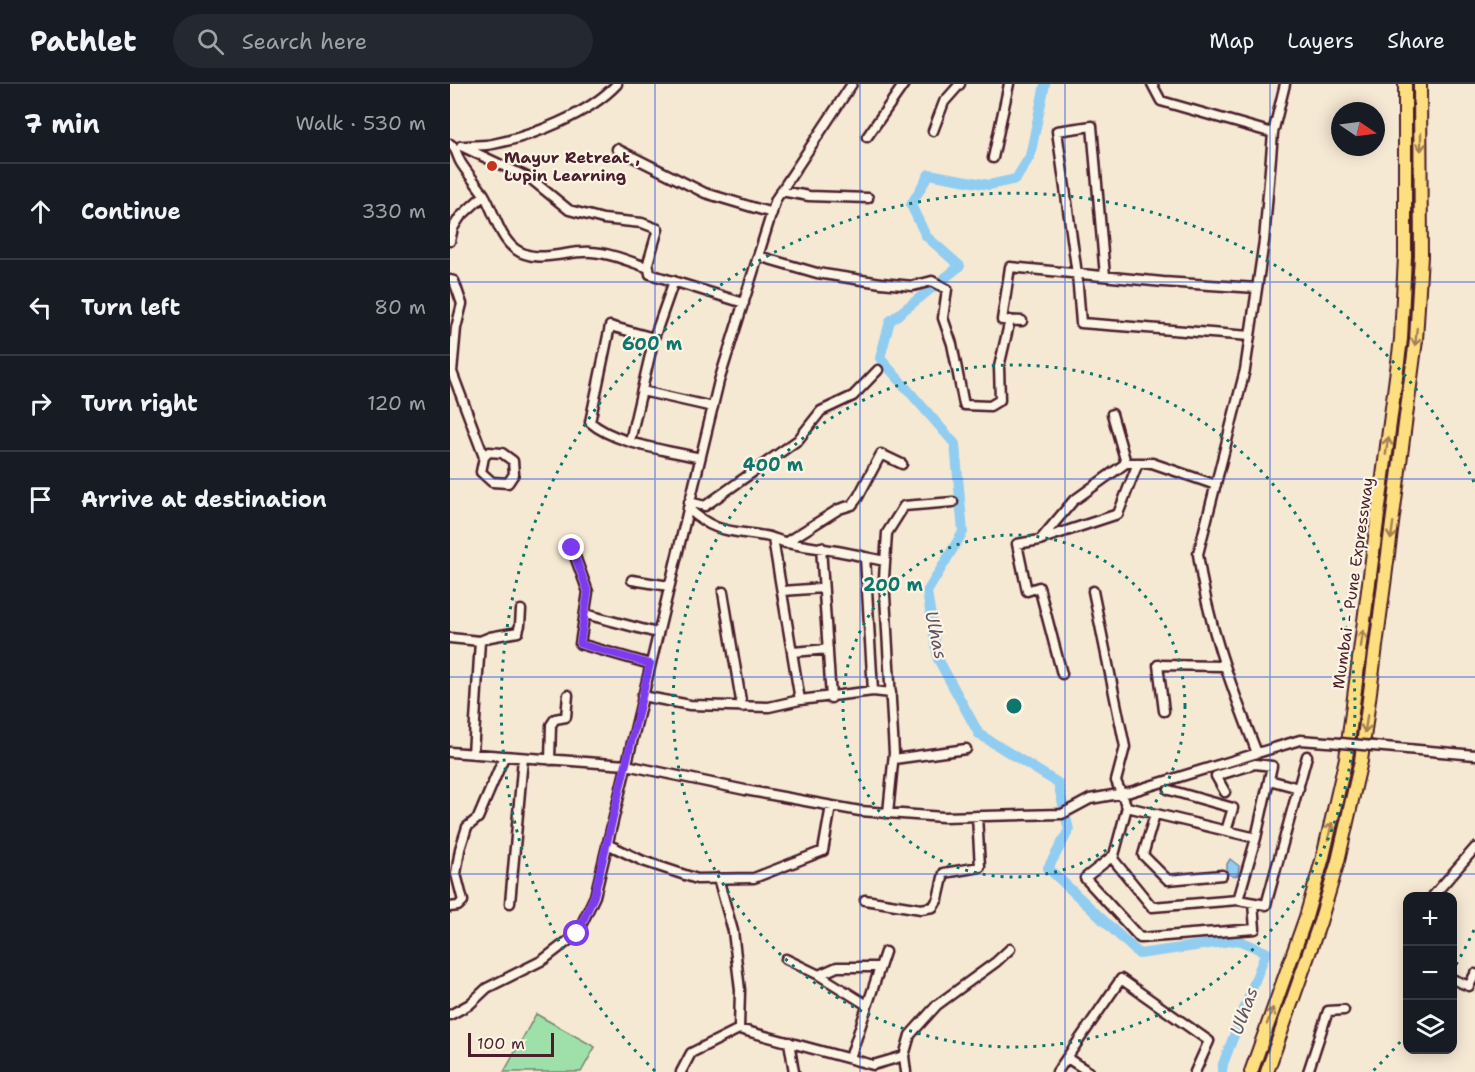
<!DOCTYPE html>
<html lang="en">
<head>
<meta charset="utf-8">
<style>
  body { margin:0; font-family:"Shantell Sans",sans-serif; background:#242831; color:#f1f3f6 }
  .controls { position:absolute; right:18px; bottom:18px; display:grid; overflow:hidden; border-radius:12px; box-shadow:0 3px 15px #0003 }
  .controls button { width:54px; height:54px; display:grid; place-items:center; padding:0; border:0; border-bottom:2px solid #363941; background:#171b24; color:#f1f3f6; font:30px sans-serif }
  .compass { position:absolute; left:881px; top:18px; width:54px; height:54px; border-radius:50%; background:#171b24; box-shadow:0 3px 15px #0003; rotate:103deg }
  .scale { position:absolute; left:18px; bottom:15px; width:86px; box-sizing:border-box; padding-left:6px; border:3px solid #4a1f2b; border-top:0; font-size:16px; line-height:21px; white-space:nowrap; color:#4a1f2b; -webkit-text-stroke:4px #fcf5e5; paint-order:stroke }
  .stop { position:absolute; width:18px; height:18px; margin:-14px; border:4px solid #7c3aed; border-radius:50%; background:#fff }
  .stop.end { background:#7c3aed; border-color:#fff; box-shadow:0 2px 6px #0008 }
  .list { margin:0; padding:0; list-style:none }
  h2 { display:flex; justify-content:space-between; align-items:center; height:78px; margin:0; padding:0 24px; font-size:26px }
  h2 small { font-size:20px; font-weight:400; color:#9ea1a6 }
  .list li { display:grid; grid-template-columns:39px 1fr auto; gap:18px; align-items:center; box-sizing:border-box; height:96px; padding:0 24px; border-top:2px solid #363941 }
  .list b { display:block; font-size:22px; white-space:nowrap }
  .list em { font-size:20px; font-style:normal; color:#9ea1a6 }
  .icon { flex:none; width:33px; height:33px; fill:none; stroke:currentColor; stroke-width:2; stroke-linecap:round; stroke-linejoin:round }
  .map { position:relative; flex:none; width:1025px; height:988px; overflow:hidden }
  header { display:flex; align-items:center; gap:36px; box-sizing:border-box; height:84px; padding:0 30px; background:#171b24; border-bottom:2px solid #363941 }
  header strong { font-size:28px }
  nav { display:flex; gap:33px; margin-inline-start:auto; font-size:21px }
  .search { width:420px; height:54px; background:#242831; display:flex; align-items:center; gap:15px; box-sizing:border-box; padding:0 21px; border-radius:33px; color:#9ea1a6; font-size:22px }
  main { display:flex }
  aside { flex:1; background:#171b24 }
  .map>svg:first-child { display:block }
</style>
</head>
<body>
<header>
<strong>Pathlet</strong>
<div class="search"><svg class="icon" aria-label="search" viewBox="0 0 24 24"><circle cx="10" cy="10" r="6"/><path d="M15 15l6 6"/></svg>Search here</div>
<nav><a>Map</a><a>Layers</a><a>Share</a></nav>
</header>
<main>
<aside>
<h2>7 min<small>Walk · 530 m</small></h2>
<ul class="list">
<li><svg class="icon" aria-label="ahead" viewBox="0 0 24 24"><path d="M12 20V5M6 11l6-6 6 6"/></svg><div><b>Continue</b></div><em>330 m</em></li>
<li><svg class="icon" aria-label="left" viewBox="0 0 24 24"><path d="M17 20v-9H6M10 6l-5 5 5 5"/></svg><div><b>Turn left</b></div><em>80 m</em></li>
<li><svg class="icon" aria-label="right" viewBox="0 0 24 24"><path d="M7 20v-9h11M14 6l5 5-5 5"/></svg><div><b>Turn right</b></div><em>120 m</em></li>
<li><svg class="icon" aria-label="arrive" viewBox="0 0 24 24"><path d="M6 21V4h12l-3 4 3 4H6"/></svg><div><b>Arrive at destination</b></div></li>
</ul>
</aside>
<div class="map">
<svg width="1025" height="988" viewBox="0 0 1025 988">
  <rect width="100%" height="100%" fill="#f6e9d4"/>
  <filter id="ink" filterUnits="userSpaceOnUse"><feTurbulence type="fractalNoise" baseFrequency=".0167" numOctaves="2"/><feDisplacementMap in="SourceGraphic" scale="12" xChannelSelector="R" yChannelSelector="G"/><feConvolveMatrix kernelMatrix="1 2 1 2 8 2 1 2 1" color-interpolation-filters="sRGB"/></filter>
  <g filter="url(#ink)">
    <path fill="#9fe0aa" stroke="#74806a" stroke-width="1.5" d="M86 930 145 963 131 988H54Z"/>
    <path fill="#91cdf1" stroke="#7587a2" stroke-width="1.5" d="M780 775 789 782 788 791 783 792 777 788V780Z"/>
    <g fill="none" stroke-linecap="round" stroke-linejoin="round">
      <path stroke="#91cdf1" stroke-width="10" d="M595 0 580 72 566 95 539 101 479 90 461 121 476 152 510 182 440 237 430 274 505 360 513 448 477 508 488 575 529 650 608 699 619 746 598 784 689 870 788 856 816 868 773 980 772 988"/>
      <g stroke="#4a1f2b" stroke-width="13">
        <path id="minor" d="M702 0 711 17 823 49
          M483 47 494 18 510 0
          M417 53 454 0
          M0 60C7 64 7 73 11 79 18 90 26 99 33 109 44 126 48 152 65 165 87 181 117 166 141 168 161 169 181 178 199 184
          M11 62 81 95 119 126 153 135 192 139 208 145 198 179 200 190 294 219
          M15 62C24 61 34 62 43 60 83 52 139 30 167 0
          M167 65 255 109 322 129
          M543 74 559 0
          M331 107 359 112 418 114
          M0 157 3 144 10 133 34 111
          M308 172 367 189 431 199 463 202 482 197 497 205 493 234 502 260 514 321 540 322 550 316 549 283 560 236
          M655 192 642 42 607 47 627 190 631 239 800 252
          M0 196 4 197 12 220 6 244 2 288 34 373 31 388 42 398 58 399 64 390 63 377 52 369 39 368 34 373
          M572 237 552 236 560 183 713 198 807 204
          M204 254 224 197
          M192 307 263 323
          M662 330 676 379
          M180 357 204 254 160 242 140 338C165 360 217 366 250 374
          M239 418 255 422 348 356 371 327 403 312 428 286
          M238 424C265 450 280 446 315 452 322 453 329 457 337 459 363 464 389 466 415 473
          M323 455 350 616
          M592 455 668 430 688 379
          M335 459 389 425 402 421 408 413 431 370 452 380
          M371 463 381 614
          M122 464 138 508 130 560 200 580
          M435 477 415 473 423 607 441 609
          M182 496 219 502
          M333 507 373 504
          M643 507 675 663 666 697 677 723 663 775 702 823 788 816 816 821 857 672
          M273 508 292 623
          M135 530 207 549
          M0 554 30 557 23 670
          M30 557 40 553 68 548 70 541 71 526
          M343 568 378 565
          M612 590 589 503 577 507 567 460 590 456 623 417 676 379H702L766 401
          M192 612 240 621 319 623 350 616 423 607
          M714 627 708 581 773 582
          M923 662 1025 671
          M0 668 176 681 295 706 410 727 493 733 612 730 640 715 680 708 850 656 891 659
          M807 669C782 604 757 540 748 470L795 286 814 157 823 49 835 0
          M444 675 516 665
          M100 676 101 641 105 635 116 633 118 611
          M819 696 849 704
          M719 706 783 724 776 747
          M677 723 806 754 822 682 805 680 766 692 775 708
          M438 729 444 669 434 494 437 449 454 422 503 418
          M705 730 693 771 718 796 772 791
          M157 760 193 777 247 795 304 794 373 767 381 722
          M664 771 635 794 690 854 805 845 803 819
          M268 794 283 847 290 906 289 945
          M983 812 1025 764
          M415 816 471 825 483 823 488 815 494 789 530 783 527 732
          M788 816 806 754
          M60 819 73 674
          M0 823 8 822 13 817 6 790 10 765 17 743 28 734 54 673
          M336 875 369 891 417 921
          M369 891 387 883H429
          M1002 895 1019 902 1025 890
          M0 931 20 920 37 904 93 876 127 850 145 812 269 297 326 115 402 0
          M339 958 344 988
          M400 974 435 868
          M617 974 639 988
          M231 988 241 969 289 945 423 981 454 972
          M456 988 454 972 460 951 487 921 546 878 560 865
          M607 988 671 895 759 957 745 988
          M858 988 878 927 894 926"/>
      </g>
      <g stroke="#4a1f2b" stroke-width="16">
        <path id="highway" d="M801 988 856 833 873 773 896 674 951 255 955 172V0
          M817 988 870 838 888 777 911 677 966 256 971 172 970 0"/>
      </g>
      <use href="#minor" stroke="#fcf5e5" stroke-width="8"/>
      <use href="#highway" stroke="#fedf80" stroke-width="12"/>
      <g stroke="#4a1f2b" stroke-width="13" stroke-linecap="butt">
        <path id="minor-bridge" d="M891 659 923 662"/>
      </g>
      <use href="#minor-bridge" stroke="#fcf5e5" stroke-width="8"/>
    </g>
    <defs><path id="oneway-shaft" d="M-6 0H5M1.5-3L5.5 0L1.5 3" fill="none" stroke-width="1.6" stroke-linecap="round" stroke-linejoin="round" transform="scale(1.5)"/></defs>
    <g stroke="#a47f56">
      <use href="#oneway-shaft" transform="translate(971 58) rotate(90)"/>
      <use href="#oneway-shaft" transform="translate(966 253) rotate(95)"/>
      <use href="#oneway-shaft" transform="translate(937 362) rotate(-82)"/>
      <use href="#oneway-shaft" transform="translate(942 447) rotate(98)"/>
      <use href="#oneway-shaft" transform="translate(912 555) rotate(-82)"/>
      <use href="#oneway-shaft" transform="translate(916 640) rotate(98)"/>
      <use href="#oneway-shaft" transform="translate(880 747) rotate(-76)"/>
      <use href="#oneway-shaft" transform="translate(820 932) rotate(-70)"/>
    </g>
  </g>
  <g fill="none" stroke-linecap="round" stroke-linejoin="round" filter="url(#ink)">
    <path stroke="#7c3aed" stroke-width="8" d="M122 464 138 508 130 560 200 580 144 812 127 850"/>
  </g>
  <path fill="none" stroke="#1d4ed8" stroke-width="1.5" stroke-opacity="0.55" d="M205 0V988M410 0V988M615 0V988M820 0V988M0 198H1025M0 395H1025M0 593H1025M0 790H1025"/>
  <g fill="none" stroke="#0f766e" stroke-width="3" stroke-dasharray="3 6">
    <circle cx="564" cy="622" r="171"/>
    <circle cx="564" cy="622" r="341"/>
    <path d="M1024 846A512 512 0 0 1 1003 886M956 951A512 512 0 0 1 923 987M205 987A512 512 0 1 1 1024 398"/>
  </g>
  <circle fill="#c8321e" stroke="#fcf5e5" stroke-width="2" cx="42" cy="82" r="6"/>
  <g text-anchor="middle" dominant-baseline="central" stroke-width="4.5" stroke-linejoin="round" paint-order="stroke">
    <g font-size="16" font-weight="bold" fill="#4a1f2b" stroke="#fcf5e5" text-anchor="start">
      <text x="54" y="73">Mayur Retreat ,<tspan x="54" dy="18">Lupin Learning</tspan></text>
    </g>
    <g font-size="16" fill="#4a1f2b" stroke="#fcf5e5">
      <text transform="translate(903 499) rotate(-82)">Mumbai - Pune Expressway</text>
    </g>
    <g font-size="18" font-style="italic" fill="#5f5366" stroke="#fcf5e5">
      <text transform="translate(486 551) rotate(78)">Ulhas</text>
      <text transform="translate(794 927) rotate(-70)">Ulhas</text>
    </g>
  </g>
  <circle cx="564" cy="622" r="9" fill="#0f766e" stroke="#fcf5e5" stroke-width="3"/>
  <g font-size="18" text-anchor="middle" font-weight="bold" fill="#0f766e" stroke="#fcf5e5" stroke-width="4.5" stroke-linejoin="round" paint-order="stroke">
    <text x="202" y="266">600 m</text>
    <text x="323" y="387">400 m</text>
    <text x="443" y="507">200 m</text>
  </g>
</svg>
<div class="controls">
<button>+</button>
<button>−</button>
<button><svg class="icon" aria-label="layers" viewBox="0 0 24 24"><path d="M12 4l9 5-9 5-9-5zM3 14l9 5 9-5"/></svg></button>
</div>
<svg class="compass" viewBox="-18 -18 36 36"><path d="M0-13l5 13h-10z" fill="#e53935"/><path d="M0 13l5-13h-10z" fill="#9ea1a6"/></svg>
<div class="scale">100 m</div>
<div class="stop" style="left:127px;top:850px"></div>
<div class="stop end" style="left:122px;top:464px"></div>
</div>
</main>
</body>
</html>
